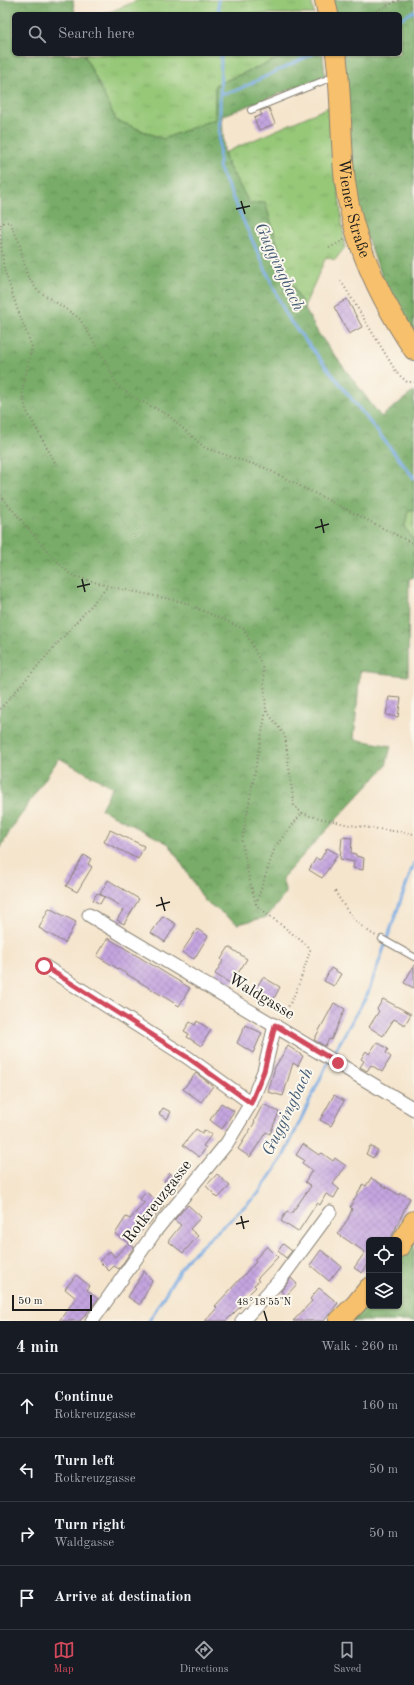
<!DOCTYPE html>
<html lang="en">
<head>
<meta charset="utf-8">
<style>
  body { margin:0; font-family:"Old Standard TT",serif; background:#20242c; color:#f1f3f6 }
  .controls { position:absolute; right:12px; bottom:12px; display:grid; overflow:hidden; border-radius:6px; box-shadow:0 1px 3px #0004 }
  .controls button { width:36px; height:36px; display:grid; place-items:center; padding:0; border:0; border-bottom:1px solid #363941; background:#171b24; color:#f1f3f6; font:20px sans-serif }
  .scale { position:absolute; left:12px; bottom:10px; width:80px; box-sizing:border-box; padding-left:4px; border:2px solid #1c1c1c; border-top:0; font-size:11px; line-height:14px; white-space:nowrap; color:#1c1c1c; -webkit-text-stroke:3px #fbf7ec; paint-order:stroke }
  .stop { position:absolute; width:12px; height:12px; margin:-9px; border:3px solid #d1495b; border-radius:50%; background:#fff }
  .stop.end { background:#d1495b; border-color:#fff; box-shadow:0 1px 4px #0008 }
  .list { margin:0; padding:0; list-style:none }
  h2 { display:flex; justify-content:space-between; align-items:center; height:52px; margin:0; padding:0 16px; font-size:17px }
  h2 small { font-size:13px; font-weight:400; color:#9ea1a6 }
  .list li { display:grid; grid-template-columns:26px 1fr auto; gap:12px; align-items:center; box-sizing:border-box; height:64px; padding:0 16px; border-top:1px solid #363941 }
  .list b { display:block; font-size:15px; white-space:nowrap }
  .list p { margin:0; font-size:13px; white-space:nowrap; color:#9ea1a6 }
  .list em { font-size:13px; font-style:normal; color:#9ea1a6 }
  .icon { flex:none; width:22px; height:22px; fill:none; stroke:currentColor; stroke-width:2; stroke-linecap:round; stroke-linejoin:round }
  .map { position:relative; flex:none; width:414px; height:1321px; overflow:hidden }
  .search { position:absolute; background:#171b24; box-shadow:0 1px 3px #0004; left:12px; right:12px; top:12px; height:44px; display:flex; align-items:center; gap:10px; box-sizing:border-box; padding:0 14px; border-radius:6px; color:#9ea1a6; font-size:15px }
  .sheet { height:308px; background:#171b24 }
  nav { display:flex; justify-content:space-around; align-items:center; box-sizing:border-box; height:56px; border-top:1px solid #363941; background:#171b24; font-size:11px; color:#9ea1a6 }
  nav a { display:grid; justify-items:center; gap:2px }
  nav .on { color:#d1495b }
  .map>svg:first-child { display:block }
</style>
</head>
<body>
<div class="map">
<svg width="414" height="1321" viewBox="0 0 414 1321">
  <defs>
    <pattern id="grass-tufts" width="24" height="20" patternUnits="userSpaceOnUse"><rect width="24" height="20" fill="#96c878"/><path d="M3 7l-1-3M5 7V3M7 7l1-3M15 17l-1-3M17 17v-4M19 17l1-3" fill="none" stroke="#81ab67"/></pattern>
    <pattern id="forest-crowns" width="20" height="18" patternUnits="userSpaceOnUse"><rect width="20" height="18" fill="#78ac68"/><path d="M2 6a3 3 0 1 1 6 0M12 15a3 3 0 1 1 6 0" fill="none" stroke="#628b55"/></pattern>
    <pattern id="building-cross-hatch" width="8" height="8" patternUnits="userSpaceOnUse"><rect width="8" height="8" fill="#c4a5df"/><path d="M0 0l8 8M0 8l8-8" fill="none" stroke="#a88dbf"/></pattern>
  </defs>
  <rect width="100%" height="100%" fill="#fbf7ec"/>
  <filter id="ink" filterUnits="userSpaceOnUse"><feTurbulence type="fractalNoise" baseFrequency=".025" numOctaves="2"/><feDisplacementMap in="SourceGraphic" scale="8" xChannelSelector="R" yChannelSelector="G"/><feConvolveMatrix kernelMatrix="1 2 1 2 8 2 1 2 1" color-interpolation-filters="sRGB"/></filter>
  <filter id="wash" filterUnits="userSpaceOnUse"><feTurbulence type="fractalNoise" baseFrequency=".012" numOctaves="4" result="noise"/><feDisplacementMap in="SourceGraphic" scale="16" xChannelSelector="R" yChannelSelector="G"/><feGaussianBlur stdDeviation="0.9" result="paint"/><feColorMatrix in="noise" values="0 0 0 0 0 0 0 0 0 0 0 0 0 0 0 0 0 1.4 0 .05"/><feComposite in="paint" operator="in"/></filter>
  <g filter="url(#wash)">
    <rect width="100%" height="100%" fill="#f5e5cd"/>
    <path fill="url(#grass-tufts)" stroke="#59724a" d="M139 0H311L314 14H105Z
      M84 54H289L215 85V119L163 139 116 120Z
      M329 107 345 247 335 260 326 257 304 307 286 273 265 202 250 204 229 167 224 153Z
      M414 509V542L405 526 408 511Z"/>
    <path fill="url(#forest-crowns)" stroke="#4a6442" d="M0 0H73L75 14H14V54H84L116 120 163 139 215 119V85L289 54H323L325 76 222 116 224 153 229 167 250 204 265 202 286 273 304 307 318 333 381 417 414 391V509L408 511 405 526 414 542V577L409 579 408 676 360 671 354 739 391 746 386 766 282 878 286 893 267 917 238 924 205 901 169 844 101 809 112 787 59 758 10 831 0 849Z
      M330 0H414V338L397 315 355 207 341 54H400V14H335Z
      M414 1238V1321H347L369 1299V1306H399V1261Z"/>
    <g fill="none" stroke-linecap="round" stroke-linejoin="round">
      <path stroke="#75a9e2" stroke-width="3" d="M218 0 219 14
        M400 19 414 11
        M221 54 219 167 287 317 414 478
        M220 94 235 91 313 54
        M332 1056 368 993 414 863
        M149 1321 185 1261 258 1194 283 1157 328 1062"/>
    </g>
    <g id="blocks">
      <path fill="url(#building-cross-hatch)" d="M269 108 275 124 259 130 254 118 262 115 260 111Z
        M347 299 362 327 349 334 334 307Z
        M389 697 401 698 398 717 386 715Z
        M110 830 144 846 138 859 104 842Z
        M342 837 352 838 351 853 356 854V856L364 858 363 870 353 868 354 862 340 859Z
        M327 848 338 854 322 878 309 870 316 858 320 860Z
        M84 855 91 859 88 864 92 867 77 892 66 886Z
        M108 880 139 899 124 924 117 920 124 908 100 894Z
        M97 893 104 897 100 904 93 900Z
        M49 908 76 922 65 943 39 928Z
        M163 916 176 924 165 942 151 933Z
        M197 929 208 936 194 959 182 952Z
        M108 938 190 988 179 1006 97 956Z
        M229 947 247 959 231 984 215 974 223 961 221 959Z
        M414 965V988L404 983Z
        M331 968 341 974 334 986 324 981Z
        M263 977 280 987 270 1006 249 994 256 983 258 985Z
        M383 999 411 1014 405 1025 394 1019 383 1036 369 1027 379 1011 377 1009Z
        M334 1003 345 1009 331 1040 329 1039 325 1046 314 1040Z
        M197 1021 211 1030 201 1046 187 1037 189 1034 184 1031 190 1022 195 1025Z
        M245 1025 262 1033 253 1053 237 1043Z
        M377 1042 388 1049 386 1053 391 1057 382 1072 371 1065 367 1071 360 1067 364 1061 361 1059 366 1051 369 1054Z
        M288 1046 303 1056 298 1066 293 1063 283 1096 268 1092 275 1067Z
        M196 1073 213 1086 201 1102 183 1089Z
        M334 1095 344 1101 331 1126 320 1120Z
        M221 1103 234 1111 222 1129 210 1120Z
        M263 1104 279 1112 270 1134 266 1132 250 1157 238 1149 255 1122 254 1121Z
        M163 1108 171 1112 167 1119 159 1114Z
        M196 1129 202 1133 204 1130 212 1134 203 1146 206 1148 199 1157 183 1145Z
        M303 1144 319 1155 322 1153 333 1161 335 1158 346 1166 333 1184 339 1189 334 1198 326 1194 320 1205 317 1203 298 1232 281 1221 287 1211 291 1214 311 1186 305 1182 312 1170 302 1163 304 1160 296 1155Z
        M370 1146 378 1150 373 1158 366 1154Z
        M170 1173 181 1182 175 1190 164 1181Z
        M217 1174 230 1186 218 1198 206 1186Z
        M371 1178 399 1195 400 1193 410 1198 390 1240H369V1263L362 1273 354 1268 365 1252 338 1234 348 1219 352 1209 350 1207 363 1184 366 1186Z
        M146 1192 164 1206 148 1225 147 1224 131 1245 115 1234 126 1217 130 1219 144 1203 140 1199Z
        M188 1205 201 1217 190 1229 198 1236 183 1253 168 1241 181 1225 174 1220Z
        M128 1243 134 1247 119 1269 114 1266 109 1271 99 1261 110 1251 115 1257Z
        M283 1244 292 1251 286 1258 278 1251Z
        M267 1246 278 1257 257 1279 259 1281 254 1285 256 1287 241 1302 243 1304 226 1321H205L217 1308 215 1306 256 1262 254 1260Z
        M321 1250 341 1266 329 1281 310 1265Z
        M144 1271 152 1281 140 1305 128 1297Z
        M76 1275 90 1286 87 1290 98 1299 80 1321H59L76 1298 65 1289Z
        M291 1278 297 1284 286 1296 281 1291Z
        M319 1288 338 1303 324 1321H293L312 1301 310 1299Z"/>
    </g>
  </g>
  <g filter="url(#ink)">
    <use href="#blocks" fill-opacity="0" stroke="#888074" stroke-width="1"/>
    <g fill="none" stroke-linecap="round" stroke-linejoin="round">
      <g stroke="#888074" stroke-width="8">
        <path id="lane" d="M251 110 335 76
          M382 939 414 957"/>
      </g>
      <g stroke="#888074" stroke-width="15">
        <path id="street" d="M89 915 414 1109
          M44 966 187 1057 251 1103
          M92 1321 156 1230 227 1143 251 1103 264 1071 275 1025
          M242 1321 280 1280 330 1212"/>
      </g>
      <g stroke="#888074" stroke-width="22">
        <g id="primary">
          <path d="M325 0 328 14"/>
          <path id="s1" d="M336 54C342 96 340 139 345 182 353 243 380 299 414 350"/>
          <path d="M399 1247 414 1221"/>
          <path d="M339 1321 356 1304 369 1288"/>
        </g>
      </g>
      <path stroke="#888074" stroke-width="2" stroke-dasharray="1 3" stroke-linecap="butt" d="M369 14 399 0
        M0 229 1 223 10 222 19 242 27 275 37 290 79 318 105 360 117 385 133 397 168 415 205 448 265 468 414 544
        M0 235 4 269 17 308 32 347 22 391 26 410 57 466
        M329 248 344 240
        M341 281 397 373 407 382H414
        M0 495 49 553 71 575 108 586 183 602 244 629 263 667 266 710 285 736 294 806 302 813 310 816 350 825 414 834
        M0 709 108 586
        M266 711 242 841 248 874 256 905 308 946 310 950C303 973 296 997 282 1016
        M335 891C346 910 356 925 376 936
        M256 904 275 847 302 813"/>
      <use href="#lane" stroke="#fff" stroke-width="6"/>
      <use href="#street" stroke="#fff" stroke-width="13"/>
      <use href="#primary" stroke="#f7c06c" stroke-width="20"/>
    </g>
  </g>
  <g fill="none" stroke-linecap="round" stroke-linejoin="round" filter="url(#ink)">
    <path stroke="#d1495b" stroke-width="5" d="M44 966 187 1057 251 1103 264 1071 275 1025 338 1063"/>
  </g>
  <path fill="none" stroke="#1c1c1c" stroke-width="1.5" d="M241 201 245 214M236 209 250 206M321 519 324 533M315 528 329 524M82 579 85 592M77 587 90 584M161 897 165 911M156 906 170 902M241 1216 244 1229M236 1224 249 1221M264 1311 267 1321"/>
  <g text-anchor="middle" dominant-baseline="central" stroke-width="4" stroke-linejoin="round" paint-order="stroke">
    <g font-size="16" fill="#1c1c1c" stroke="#fbf7ec">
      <text stroke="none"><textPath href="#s1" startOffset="156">Wiener Straße</textPath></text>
      <text transform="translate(261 997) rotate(31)">Waldgasse</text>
      <text transform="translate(158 1202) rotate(-52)">Rotkreuzgasse</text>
    </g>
    <g font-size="17" font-style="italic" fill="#445b75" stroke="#fbf7ec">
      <text transform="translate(279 267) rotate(65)">Guggingbach</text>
      <text transform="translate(288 1112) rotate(-64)">Guggingbach</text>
    </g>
  </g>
  <g font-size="10" text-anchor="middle" fill="#1c1c1c" stroke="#fbf7ec" stroke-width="4" stroke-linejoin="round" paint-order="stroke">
    <text x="264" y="1305">48°18'55"N</text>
  </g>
</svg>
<div class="controls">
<button><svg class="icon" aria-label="locate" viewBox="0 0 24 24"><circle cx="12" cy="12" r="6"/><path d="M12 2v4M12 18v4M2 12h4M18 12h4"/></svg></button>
<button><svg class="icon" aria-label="layers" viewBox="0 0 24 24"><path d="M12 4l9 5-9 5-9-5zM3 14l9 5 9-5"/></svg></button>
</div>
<div class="scale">50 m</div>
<div class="stop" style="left:44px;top:966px"></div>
<div class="stop end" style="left:338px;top:1063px"></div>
<div class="search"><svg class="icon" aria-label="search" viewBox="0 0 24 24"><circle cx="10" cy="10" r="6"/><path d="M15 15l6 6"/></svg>Search here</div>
</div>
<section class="sheet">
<h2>4 min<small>Walk · 260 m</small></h2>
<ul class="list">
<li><svg class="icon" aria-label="ahead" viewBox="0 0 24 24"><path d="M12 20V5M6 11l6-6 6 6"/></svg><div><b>Continue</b><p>Rotkreuzgasse</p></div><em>160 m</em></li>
<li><svg class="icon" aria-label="left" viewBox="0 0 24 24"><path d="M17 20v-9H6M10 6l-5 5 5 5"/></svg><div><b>Turn left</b><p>Rotkreuzgasse</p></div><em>50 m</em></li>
<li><svg class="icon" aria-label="right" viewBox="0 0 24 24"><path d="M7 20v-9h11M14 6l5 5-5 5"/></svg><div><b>Turn right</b><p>Waldgasse</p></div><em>50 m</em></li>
<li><svg class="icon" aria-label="arrive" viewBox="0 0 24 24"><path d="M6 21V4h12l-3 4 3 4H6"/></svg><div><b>Arrive at destination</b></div></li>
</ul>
</section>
<nav>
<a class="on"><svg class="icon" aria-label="map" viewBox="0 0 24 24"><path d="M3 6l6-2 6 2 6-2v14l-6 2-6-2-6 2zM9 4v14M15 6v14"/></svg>Map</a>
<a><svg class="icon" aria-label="directions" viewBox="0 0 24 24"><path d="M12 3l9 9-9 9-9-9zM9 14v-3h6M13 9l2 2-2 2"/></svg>Directions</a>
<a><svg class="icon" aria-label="saved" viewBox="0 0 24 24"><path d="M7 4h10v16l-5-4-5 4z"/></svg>Saved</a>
</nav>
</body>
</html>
